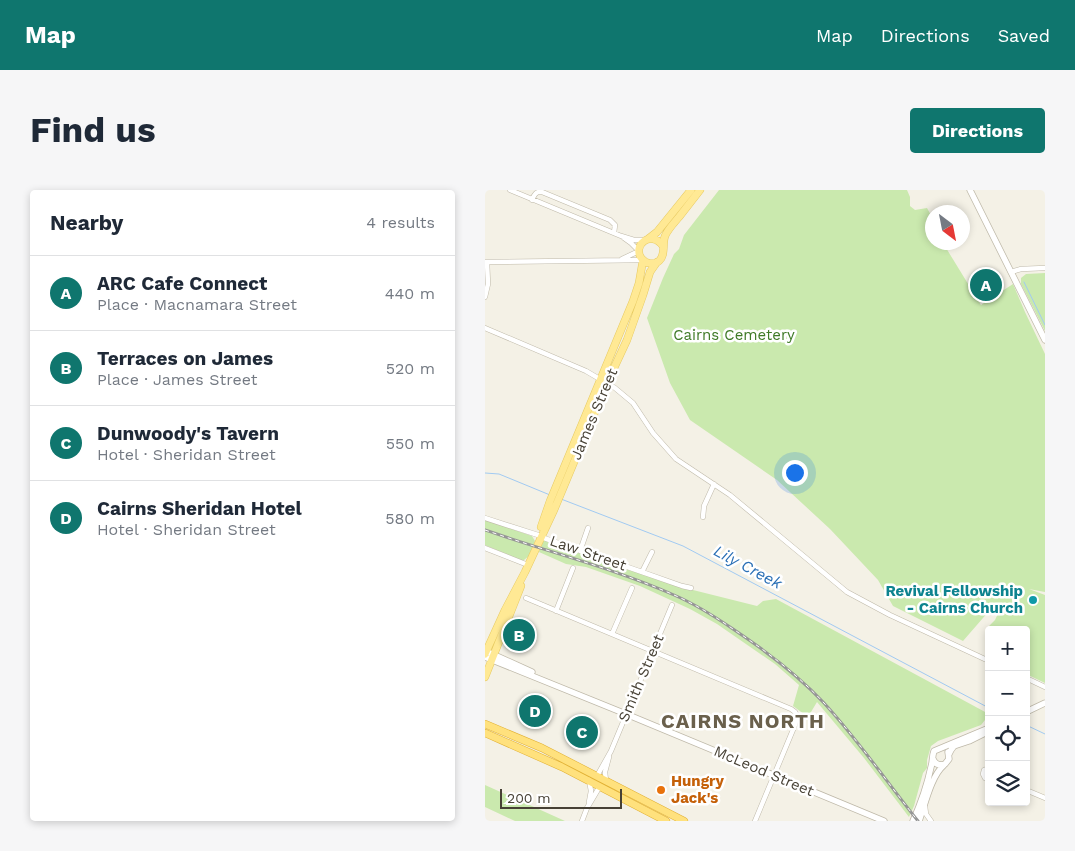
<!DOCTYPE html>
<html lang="en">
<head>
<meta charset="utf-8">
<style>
  body { margin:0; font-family:"Work Sans",sans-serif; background:#f6f6f7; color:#1f2937 }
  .controls { position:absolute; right:15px; bottom:15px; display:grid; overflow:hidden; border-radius:5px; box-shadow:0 2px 8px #0003 }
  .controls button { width:45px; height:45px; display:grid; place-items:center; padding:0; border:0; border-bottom:1px solid #e0e1e3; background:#fff; color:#1f2937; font:25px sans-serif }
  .compass { position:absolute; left:440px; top:15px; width:45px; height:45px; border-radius:50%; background:#fff; box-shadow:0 2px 8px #0003; rotate:148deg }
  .scale { position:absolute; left:15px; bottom:12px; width:122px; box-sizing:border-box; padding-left:5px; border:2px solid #474135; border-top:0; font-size:14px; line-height:18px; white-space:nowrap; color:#474135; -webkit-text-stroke:4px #fff; paint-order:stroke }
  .you { position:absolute; left:309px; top:282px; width:18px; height:18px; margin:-12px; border:4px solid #fff; border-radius:50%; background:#1a73e8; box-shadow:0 0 0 8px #1a73e833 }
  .badge { display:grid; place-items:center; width:32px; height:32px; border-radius:50%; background:#0f766e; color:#fff; font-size:16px; font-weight:700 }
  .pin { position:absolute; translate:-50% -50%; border:2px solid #fff; box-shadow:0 1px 5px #0006 }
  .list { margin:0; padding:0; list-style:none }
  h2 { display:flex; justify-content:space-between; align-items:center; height:65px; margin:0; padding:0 20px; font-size:21px }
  h2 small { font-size:16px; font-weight:400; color:#747a83 }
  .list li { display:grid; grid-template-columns:32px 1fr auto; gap:15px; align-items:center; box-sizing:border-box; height:75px; padding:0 20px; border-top:1px solid #e0e1e3 }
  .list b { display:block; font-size:19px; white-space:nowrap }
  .list p { margin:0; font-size:16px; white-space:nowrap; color:#747a83 }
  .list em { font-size:16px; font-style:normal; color:#747a83 }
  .icon { flex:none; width:28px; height:28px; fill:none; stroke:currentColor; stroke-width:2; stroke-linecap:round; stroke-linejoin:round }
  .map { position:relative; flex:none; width:560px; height:631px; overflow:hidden; border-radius:5px }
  header { display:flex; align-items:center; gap:30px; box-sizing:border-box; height:70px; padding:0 25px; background:#0f766e; color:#fff }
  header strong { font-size:24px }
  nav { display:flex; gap:28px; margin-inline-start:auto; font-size:18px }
  .intro { display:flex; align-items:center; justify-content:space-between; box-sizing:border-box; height:120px; padding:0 30px }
  h1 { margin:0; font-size:35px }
  .button { padding:12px 22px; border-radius:5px; background:#0f766e; color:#fff; font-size:18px; font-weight:700 }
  main { display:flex; gap:30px; padding:0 30px }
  aside { flex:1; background:#fff; border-radius:5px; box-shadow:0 2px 8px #0003 }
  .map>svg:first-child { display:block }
</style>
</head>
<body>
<header>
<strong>Map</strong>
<nav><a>Map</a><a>Directions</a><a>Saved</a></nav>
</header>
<div class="intro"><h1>Find us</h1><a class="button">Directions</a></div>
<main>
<aside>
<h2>Nearby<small>4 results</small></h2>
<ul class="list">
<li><span class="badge">A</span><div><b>ARC Cafe Connect</b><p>Place · Macnamara Street</p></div><em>440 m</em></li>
<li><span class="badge">B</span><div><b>Terraces on James</b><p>Place · James Street</p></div><em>520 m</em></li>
<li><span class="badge">C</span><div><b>Dunwoody's Tavern</b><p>Hotel · Sheridan Street</p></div><em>550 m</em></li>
<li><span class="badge">D</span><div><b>Cairns Sheridan Hotel</b><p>Hotel · Sheridan Street</p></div><em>580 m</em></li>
</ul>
</aside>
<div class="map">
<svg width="560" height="631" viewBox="0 0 560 631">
  <rect width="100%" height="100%" fill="#f4f1e6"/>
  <path fill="#cae9ae" d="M234 0H422L425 7V16L430 20 442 18 447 27 448 52 458 53 496 115 528 94 540 122 560 164V402L544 399 560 405V493L541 484V440H506L504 436 510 430 518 413H511L478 451 408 416 393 390 345 339 292 290 205 230 185 193 162 128 178 88 189 64 194 59 199 45Z
    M560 83V141L536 94V88L541 84Z
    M0 330 47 346 50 351 44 366 39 370H35L0 355Z
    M59 350 196 397 272 416 278 411 291 409 502 523 500 530 496 535 453 551 446 556 442 570V578L438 583 429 616 424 627 379 568 332 512 323 527 308 516 314 495 290 474 232 434 205 419 155 396 101 377 81 374 54 362Z
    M0 595 80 631H30L0 617Z"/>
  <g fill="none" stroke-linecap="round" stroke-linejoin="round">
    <path stroke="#a1caf2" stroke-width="1" d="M539 92 560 135
      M0 283 14 284 65 305
      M76 309 198 356 504 518
      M541 535 560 544"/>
    <g stroke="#bfb9a9" stroke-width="5.5">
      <path id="minor" d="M25 0 136 46 149 50H159
        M47 10C49 5 51 1 57 2L125 30 130 35 129 43
        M139 48 146 53 154 61
        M137 69 154 61
        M0 72 158 70
        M526 82 536 79 560 78
        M0 107 3 94 2 72
        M0 138 101 181 130 198 148 213 168 243 191 269 245 305 362 402 405 425 504 471
        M218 327 219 316 229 294
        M0 328 53 345
        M56 347 157 382 197 396 206 398
        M0 358 43 375
        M95 361 103 338
        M157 382 167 362
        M41 408 306 519 310 522 312 526 310 535 270 631
        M71 421 88 378
        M127 444 147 398
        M541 488 560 497
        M504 578 499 580 498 584 500 588 504 589
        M112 586 126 561 187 415
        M104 590 106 601 104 612
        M121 591 120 582 124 567
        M541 600 560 608
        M440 616 441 624 446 631
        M97 631 102 618 115 596"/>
    </g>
    <g stroke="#bfb9a9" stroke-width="7">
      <path id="tertiary" d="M485 0 560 150
        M5 463 47 482
        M0 467 141 524 399 631
        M541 522 560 513
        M464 564 466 560 469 556 484 551 502 542
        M448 569C450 574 454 576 460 574L464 569 463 562
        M428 631C436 613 442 596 446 577 448 571 447 566 449 561L504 538
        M434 631C440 615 446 586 459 575"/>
    </g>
    <g stroke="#e7ca61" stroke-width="8">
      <path id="primary" d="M163 49 172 42 206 0
        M178 56C166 39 146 56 157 69 161 74 169 75 174 71 181 65 177 54 180 46 183 39 189 33 194 27 201 18 208 9 215 0
        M56 337 65 311 148 111 154 93 158 70
        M0 464 20 420 40 382 69 320 122 193 142 150 158 105 165 82 172 72
        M0 487 36 396"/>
    </g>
    <g stroke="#e1b033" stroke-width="8">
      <path id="trunk" d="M0 534 57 558 199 631
        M0 543 77 577 181 631"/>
    </g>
    <use href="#minor" stroke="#fff" stroke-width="4.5"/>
    <use href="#tertiary" stroke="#fff" stroke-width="5.5"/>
    <use href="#primary" stroke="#ffe994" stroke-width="7"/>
    <use href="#trunk" stroke="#ffe17d" stroke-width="7"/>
    <g stroke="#969696" stroke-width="3">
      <path id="rail" d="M0 340C63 362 128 378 189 405 210 414 229 426 248 439 281 461 312 484 339 513 373 550 402 592 433 631"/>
    </g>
    <use href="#rail" stroke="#fff" stroke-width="1" stroke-dasharray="4" stroke-linecap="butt"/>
  </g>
  <circle fill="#0f9aa8" stroke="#fff" stroke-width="2" cx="548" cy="410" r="5"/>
  <circle fill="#e8710a" stroke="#fff" stroke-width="2" cx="176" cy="600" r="5"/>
  <g text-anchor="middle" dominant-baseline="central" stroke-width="5" stroke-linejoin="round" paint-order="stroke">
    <g font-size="15" fill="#3f7a27" stroke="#fff">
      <text x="249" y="145">Cairns Cemetery</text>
    </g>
    <g font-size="15" fill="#474135" stroke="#fff">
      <text transform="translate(109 224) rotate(-67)">James Street</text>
      <text transform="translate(103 363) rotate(19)">Law Street</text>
      <text transform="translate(156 488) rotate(-67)">Smith Street</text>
      <text transform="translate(279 581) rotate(23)">McLeod Street</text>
    </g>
    <g font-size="15" font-weight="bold" fill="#0d838f" stroke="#fff" text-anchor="end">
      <text x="538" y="401">Revival Fellowship<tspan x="538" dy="17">- Cairns Church</tspan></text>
    </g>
    <g font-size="15" font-weight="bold" fill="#c56008" stroke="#fff" text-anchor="start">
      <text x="186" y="591">Hungry<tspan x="186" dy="17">Jack's</tspan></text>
    </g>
    <g font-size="16" font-style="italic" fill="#2b70b6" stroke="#fff">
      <text transform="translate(263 377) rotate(28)">Lily Creek</text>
    </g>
    <g font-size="20" font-weight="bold" letter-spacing="1" fill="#6a604c" stroke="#fff">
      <text x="258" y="531">CAIRNS NORTH</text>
    </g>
  </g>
</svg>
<div class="controls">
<button>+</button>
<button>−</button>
<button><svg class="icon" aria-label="locate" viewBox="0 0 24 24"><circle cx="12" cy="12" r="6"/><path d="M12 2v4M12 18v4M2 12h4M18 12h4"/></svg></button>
<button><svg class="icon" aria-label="layers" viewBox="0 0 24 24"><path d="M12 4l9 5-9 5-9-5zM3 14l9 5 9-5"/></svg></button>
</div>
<svg class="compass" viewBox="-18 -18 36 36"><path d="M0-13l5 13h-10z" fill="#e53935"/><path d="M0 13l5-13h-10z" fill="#747a83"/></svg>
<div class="scale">200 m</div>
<div class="you"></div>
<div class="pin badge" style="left:501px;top:95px">A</div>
<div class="pin badge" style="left:34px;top:445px">B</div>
<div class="pin badge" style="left:97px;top:542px">C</div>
<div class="pin badge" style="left:50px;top:521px">D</div>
</div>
</main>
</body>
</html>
